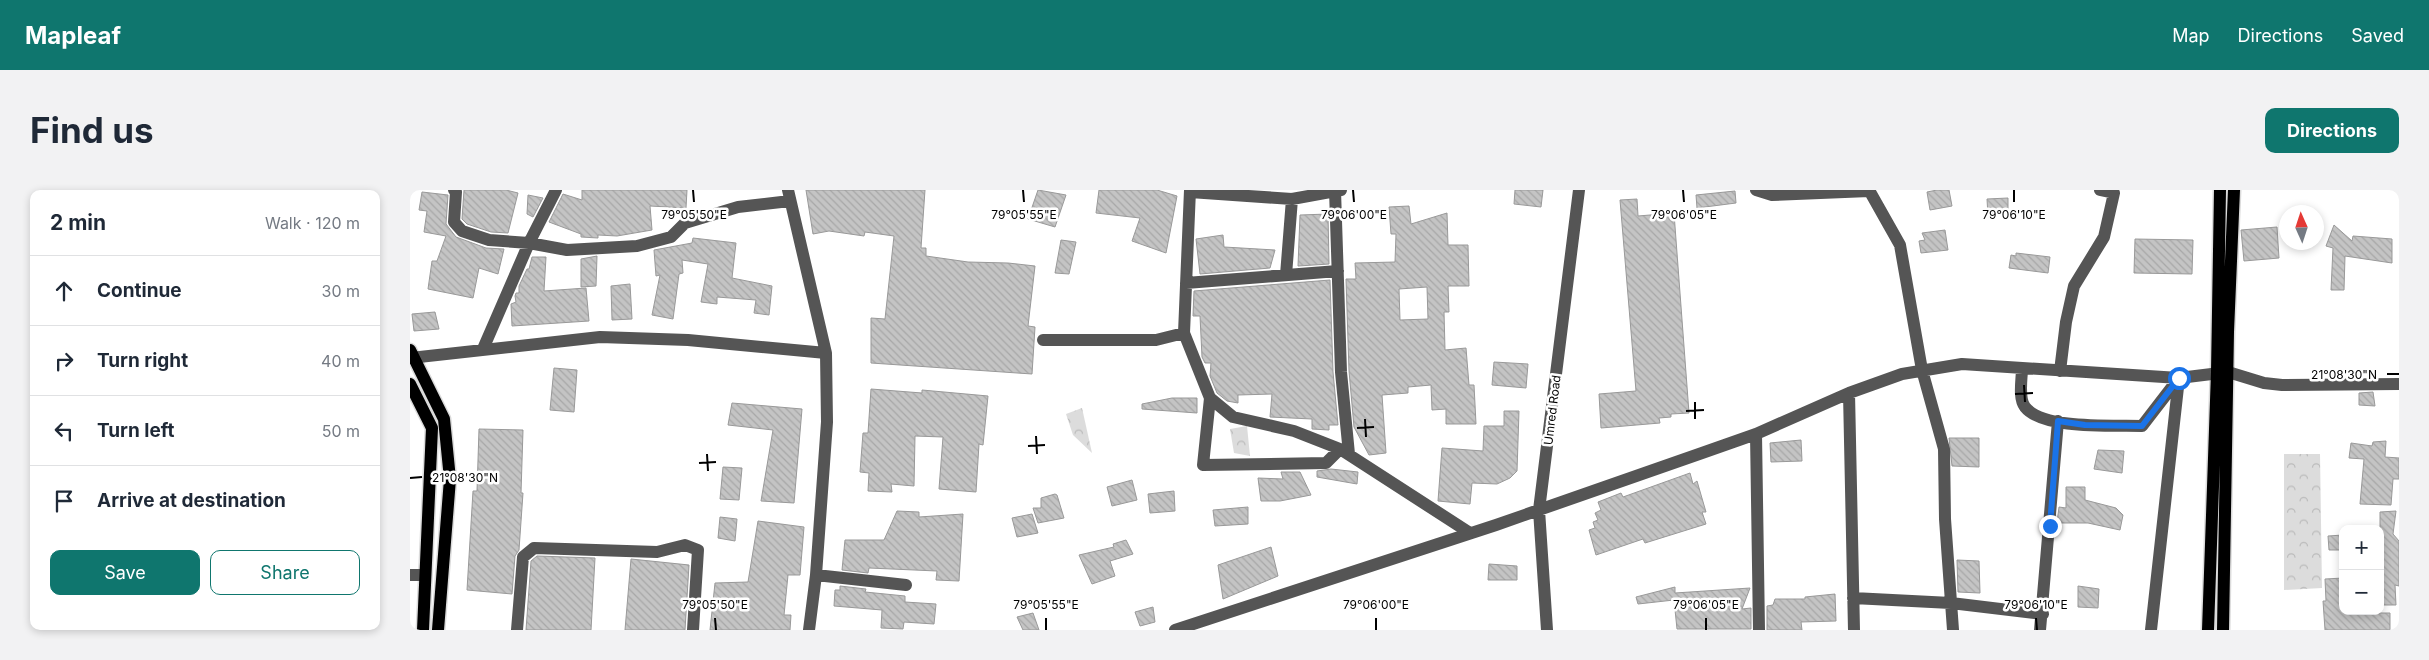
<!DOCTYPE html>
<html lang="en">
<head>
<meta charset="utf-8">
<style>
  body { margin:0; font-family:Inter,sans-serif; background:#f2f2f3; color:#1f2937 }
  .controls { position:absolute; right:15px; bottom:15px; display:grid; overflow:hidden; border-radius:10px; box-shadow:0 2px 8px #0003 }
  .controls button { width:45px; height:45px; display:grid; place-items:center; padding:0; border:0; border-bottom:1px solid #e0e1e3; background:#fff; color:#1f2937; font:25px sans-serif }
  .compass { position:absolute; left:1869px; top:15px; width:45px; height:45px; border-radius:50%; background:#fff; box-shadow:0 2px 8px #0003; rotate:357deg }
  .stop { position:absolute; width:15px; height:15px; margin:-11px; border:4px solid #1a73e8; border-radius:50%; background:#fff }
  .stop.end { background:#1a73e8; border-color:#fff; box-shadow:0 1px 5px #0008 }
  .list { margin:0; padding:0; list-style:none }
  h2 { display:flex; justify-content:space-between; align-items:center; height:65px; margin:0; padding:0 20px; font-size:21px }
  h2 small { font-size:16px; font-weight:400; color:#747a83 }
  .list li { display:grid; grid-template-columns:32px 1fr auto; gap:15px; align-items:center; box-sizing:border-box; height:70px; padding:0 20px; border-top:1px solid #e0e1e3 }
  .list b { display:block; font-size:19px; white-space:nowrap }
  .list em { font-size:16px; font-style:normal; color:#747a83 }
  .actions { display:flex; gap:10px; padding:15px 20px }
  .actions a { flex:1; padding:11px 0; border:1px solid #0f766e; border-radius:10px; text-align:center; font-size:18px; color:#0f766e }
  .actions .main { background:#0f766e; color:#fff }
  .icon { flex:none; width:28px; height:28px; fill:none; stroke:currentColor; stroke-width:2; stroke-linecap:round; stroke-linejoin:round }
  .map { position:relative; flex:none; width:1989px; height:440px; overflow:hidden; border-radius:10px }
  header { display:flex; align-items:center; gap:30px; box-sizing:border-box; height:70px; padding:0 25px; background:#0f766e; color:#fff }
  header strong { font-size:24px }
  nav { display:flex; gap:28px; margin-inline-start:auto; font-size:18px }
  .intro { display:flex; align-items:center; justify-content:space-between; box-sizing:border-box; height:120px; padding:0 30px }
  h1 { margin:0; font-size:35px }
  .button { padding:12px 22px; border-radius:10px; background:#0f766e; color:#fff; font-size:18px; font-weight:700 }
  main { display:flex; gap:30px; padding:0 30px }
  aside { flex:1; background:#fff; border-radius:10px; box-shadow:0 2px 8px #0003 }
  .map>svg:first-child { display:block }
</style>
</head>
<body>
<header>
<strong>Mapleaf</strong>
<nav><a>Map</a><a>Directions</a><a>Saved</a></nav>
</header>
<div class="intro"><h1>Find us</h1><a class="button">Directions</a></div>
<main>
<aside>
<h2>2 min<small>Walk · 120 m</small></h2>
<ul class="list">
<li><svg class="icon" aria-label="ahead" viewBox="0 0 24 24"><path d="M12 20V5M6 11l6-6 6 6"/></svg><div><b>Continue</b></div><em>30 m</em></li>
<li><svg class="icon" aria-label="right" viewBox="0 0 24 24"><path d="M7 20v-9h11M14 6l5 5-5 5"/></svg><div><b>Turn right</b></div><em>40 m</em></li>
<li><svg class="icon" aria-label="left" viewBox="0 0 24 24"><path d="M17 20v-9H6M10 6l-5 5 5 5"/></svg><div><b>Turn left</b></div><em>50 m</em></li>
<li><svg class="icon" aria-label="arrive" viewBox="0 0 24 24"><path d="M6 21V4h12l-3 4 3 4H6"/></svg><div><b>Arrive at destination</b></div></li>
</ul>
<div class="actions"><a class="main">Save</a><a>Share</a></div>
</aside>
<div class="map">
<svg width="1989" height="440" viewBox="0 0 1989 440">
  <defs>
    <pattern id="park-crowns" width="20" height="18" patternUnits="userSpaceOnUse" patternTransform="scale(1.25)"><rect width="20" height="18" fill="#dcdcdc"/><path d="M2 6a3 3 0 1 1 6 0M12 15a3 3 0 1 1 6 0" fill="none" stroke="#bbb"/></pattern>
    <pattern id="building-back-hatch" width="6" height="6" patternUnits="userSpaceOnUse" patternTransform="scale(1.25)"><rect width="6" height="6" fill="#c4c4c4"/><path d="M-1 5l2 2M0 0l6 6M5-1l2 2" fill="none" stroke="#a7a7a7"/></pattern>
  </defs>
  <rect width="100%" height="100%" fill="#fff"/>
  <path fill="url(#park-crowns)" d="M672 218 682 263 663 245 656 224Z
    M837 236 840 266 824 263 820 239Z
    M1874 264H1910L1912 398 1874 400Z"/>
  <path fill="url(#building-back-hatch)" stroke="#999" fill-rule="evenodd" d="M54 0H96L108 3 98 43 81 42 57 34 52 29Z
    M172 0H277L276 18 240 16 242 40 207 46 188 45V48L171 47V44L139 32 153 4 172 10Z
    M396 0H515L511 58H516V66L558 72 598 73 625 76 618 136 625 137 622 184 461 173V128L475 129 484 46 455 42 454 46 419 41 403 44Z
    M628 0 656 5 645 37 618 29Z
    M689 0H747L767 6 756 63 722 51 730 28 686 23Z
    M1105 0H1133L1131 17 1104 14Z
    M1527 0H1539L1542 16 1520 20 1517 2Z
    M1325 1 1326 13 1287 18 1286 5Z
    M12 2 38 5 36 34 46 47 76 58 94 59 88 84 69 78 63 108 18 99 22 71H27L36 46 14 42 17 21 9 20Z
    M118 5 133 8 123 27 117 24Z
    M1598 8V25L1578 26 1577 9Z
    M1227 9 1228 26 1264 23 1279 223 1261 224V227L1249 228 1250 233 1191 238 1189 204 1226 201 1210 10Z
    M999 16 1001 34 1037 23 1038 55H1058L1059 96H1038L1039 122H1034L1035 160 1056 158 1059 195H1064L1066 234H1036V219L1022 220 1021 195 998 197V203L972 205 976 263 959 265 944 237 939 181 936 89H946L945 73 985 72 986 44H981L979 17ZM1017 97 1018 129 990 130 989 99Z
    M918 24 919 74 888 76 890 25Z
    M1924 35 1942 51 1943 46 1982 49V73L1935 66 1934 100H1921L1923 58 1916 56Z
    M1867 37 1869 68 1834 71 1831 40Z
    M1535 40 1538 60 1511 63 1509 51 1515 50 1512 43Z
    M813 45 814 57 865 60 860 78 790 84 786 49Z
    M283 48 326 53 322 88 362 96 359 125 344 123 346 110 307 107V114L291 112 298 74 272 70 273 83 269 84 263 129 242 125 250 85 246 86 244 60 282 53Z
    M1725 49 1783 50 1782 84 1724 83Z
    M651 50 666 52 659 84 645 83Z
    M1606 63 1640 67 1638 83 1599 78 1601 65 1606 66Z
    M187 66 186 96 171 97V69Z
    M122 67H136L134 101 176 98 179 131 102 136 101 114 106 112 105 106 106 103H109V96L117 79H119Z
    M920 90 923 182 928 235H919V240L902 239V229L860 227 862 204 828 205V213L817 211 807 203 800 186 801 173H795L792 167 790 126H783L784 101Z
    M220 94 222 129 202 130 201 96Z
    M25 122 29 139 4 141 2 124Z
    M1084 172 1118 174 1116 198 1082 195Z
    M144 178 167 180 164 222 140 220Z
    M461 199 512 203V200L578 206 573 255 569 254 566 302 529 299 533 247 505 246 504 296 481 294 482 302 458 301 459 283 450 282 453 243H458Z
    M1963 202 1965 216 1949 215V203Z
    M762 208H787V223L732 219V214Z
    M322 213 392 219 384 313 351 311 363 240 318 235Z
    M1094 221H1109L1107 281 1100 288 1087 294 1062 293 1060 314 1028 311 1032 258 1073 261 1074 236H1094Z
    M69 239 113 240 111 303H113L109 360 105 366 102 404 57 400 63 301H67Z
    M1539 248H1569V277L1542 276Z
    M1391 250 1392 271 1361 272 1360 253Z
    M1976 251 1975 267 1989 268V289H1983L1981 315 1950 314 1954 269 1939 268 1941 253 1962 256 1963 252Z
    M1688 260 1714 261 1712 283 1684 279Z
    M313 277 332 278 329 310 310 309Z
    M921 279 948 282 947 294 907 287V281Z
    M871 282H890L901 305 870 311H851L848 288 873 289Z
    M1280 283 1283 294 1287 291 1296 322H1292L1296 334 1235 353 1233 349 1186 365 1179 340 1185 338 1183 332 1188 330 1185 323 1191 320 1188 312 1211 303 1213 307Z
    M722 290 727 310 702 316 697 297Z
    M1656 297H1675V310L1706 318 1713 325 1710 340 1678 333H1647L1649 317 1656 318Z
    M764 301 765 321 740 323 738 304Z
    M645 304 647 305 654 328 628 333 623 318H631V308Z
    M838 317V334L805 336 803 320Z
    M487 321 509 322V327L553 324 549 391 526 390 527 381 459 378 458 383 432 380 435 350H474Z
    M1986 321 1983 344 1989 351V396L1985 395 1986 415H1970V322Z
    M622 324 628 343 607 347 602 328Z
    M310 327 327 329 325 351 308 348Z
    M348 331 394 337 390 385H378L374 425H381L380 440H300L305 393 338 392Z
    M1933 345V360H1919L1918 346Z
    M716 350 723 364 700 371 705 386 682 394 669 365 704 357 703 354Z
    M861 357 868 386 813 409 808 375Z
    M127 366 185 368 181 440H116L121 371Z
    M221 369 279 375 275 440H215Z
    M1547 370 1569 371 1570 403 1548 402Z
    M1079 374 1107 376V390H1078Z
    M1933 388V421H1939V423H1980V440H1915L1913 411H1916L1915 389Z
    M430 396 456 399 455 402 495 406V412L526 414 524 434 494 432 493 439 471 438 472 420 424 416 425 400H430Z
    M1668 396 1689 399 1688 418 1668 417Z
    M1265 397V403L1340 398 1332 419 1341 418V439H1267L1264 410 1228 414 1226 407Z
    M1425 404 1426 431 1391 432 1392 440H1357V416L1363 415 1365 409H1395V407Z
    M743 417 745 432 730 436 725 422Z
    M623 423 629 440H613L607 427Z"/>
  <g fill="none" stroke-linecap="round" stroke-linejoin="round">
    <g stroke="#dbdbdb" stroke-width="15">
      <path id="major" d="M0 160 34 229 40 289 28 440
        M0 194 22 238 13 440
        M1798 440 1807 182 1810 0
        M1813 440 1818 142 1824 0"/>
    </g>
    <path stroke="#555" stroke-width="12" d="M44 0 46 2 44 32 52 41 79 50 119 53 157 60 227 56 261 47 275 33 328 17 380 11
      M378 0 416 163 417 232 406 385 399 440
      M780 0 774 143 800 208 823 227 884 241 930 259 1060 343
      M925 0 931 182 939 264
      M1346 0 1362 5 1459 1
      M1459 0 1490 55 1512 180 1534 259 1535 329 1543 440
      M780 2 882 9 931 0
      M876 85 882 9
      M776 93 928 81
      M633 150H746L774 143
      M73 159 119 53 146 0
      M0 168 190 147 278 150 416 163
      M1612 178C1612 189 1608 208 1615 217 1633 240 1704 235 1732 236L1769 188
      M1650 181 1656 132 1664 96 1694 47 1704 3 1690 0
      M1439 203 1444 440
      M800 208 793 275 916 273 930 259
      M1346 244 1349 440
      M0 385H15
      M406 385 496 395
      M1443 408 1541 413 1633 424
      M107 440 113 367 124 358 247 362 275 355 288 360 283 440
      M765 440 1086 335 1292 263 1346 244 1439 203 1492 184 1552 174 1769 188 1818 182 1854 193 1872 195 1989 194
      M1137 440 1129 320 1169 0
      M1630 440 1648 231
      M1741 440 1769 188"/>
    <use href="#major" stroke="#000" stroke-width="12"/>
  </g>
  <g fill="none" stroke-linecap="round" stroke-linejoin="round">
    <path stroke="#1a73e8" stroke-width="6" d="M1640 336 1648 231 1675 235 1732 236 1769 188"/>
  </g>
  <path fill="none" stroke="#000" stroke-width="2" d="M283 0 284 12M613 0 614 12M943 0 944 12M1273 0 1274 12M1604 0V12M1977 184H1989M1614 195 1615 212M1605 204 1623 203M1285 212V229M1276 221 1294 220M955 229 956 247M947 238 964 237M626 246 627 264M618 256 635 255M297 264 298 281M289 273 306 272M0 288 12 287M305 428 306 440M636 428V440M966 428V440M1296 428V440M1626 428 1627 440"/>
  <g text-anchor="middle" dominant-baseline="central" stroke-width="5" stroke-linejoin="round" paint-order="stroke">
    <g font-size="12" fill="#000" stroke="#fff">
      <text transform="translate(1142 220) rotate(-83)">Umred Road</text>
    </g>
  </g>
  <g font-size="12" text-anchor="middle" fill="#000" stroke="#fff" stroke-width="5" stroke-linejoin="round" paint-order="stroke">
    <text x="284" y="29">79°05'50"E</text>
    <text x="614" y="29">79°05'55"E</text>
    <text x="944" y="29">79°06'00"E</text>
    <text x="1274" y="29">79°06'05"E</text>
    <text x="1604" y="29">79°06'10"E</text>
    <text x="1934" y="189">21°08'30"N</text>
    <text x="55" y="292">21°08'30"N</text>
    <text x="305" y="419">79°05'50"E</text>
    <text x="636" y="419">79°05'55"E</text>
    <text x="966" y="419">79°06'00"E</text>
    <text x="1296" y="419">79°06'05"E</text>
    <text x="1626" y="419">79°06'10"E</text>
  </g>
</svg>
<div class="controls">
<button>+</button>
<button>−</button>
</div>
<svg class="compass" viewBox="-18 -18 36 36"><path d="M0-13l5 13h-10z" fill="#e53935"/><path d="M0 13l5-13h-10z" fill="#747a83"/></svg>
<div class="stop" style="left:1769px;top:188px"></div>
<div class="stop end" style="left:1640px;top:336px"></div>
</div>
</main>
</body>
</html>
